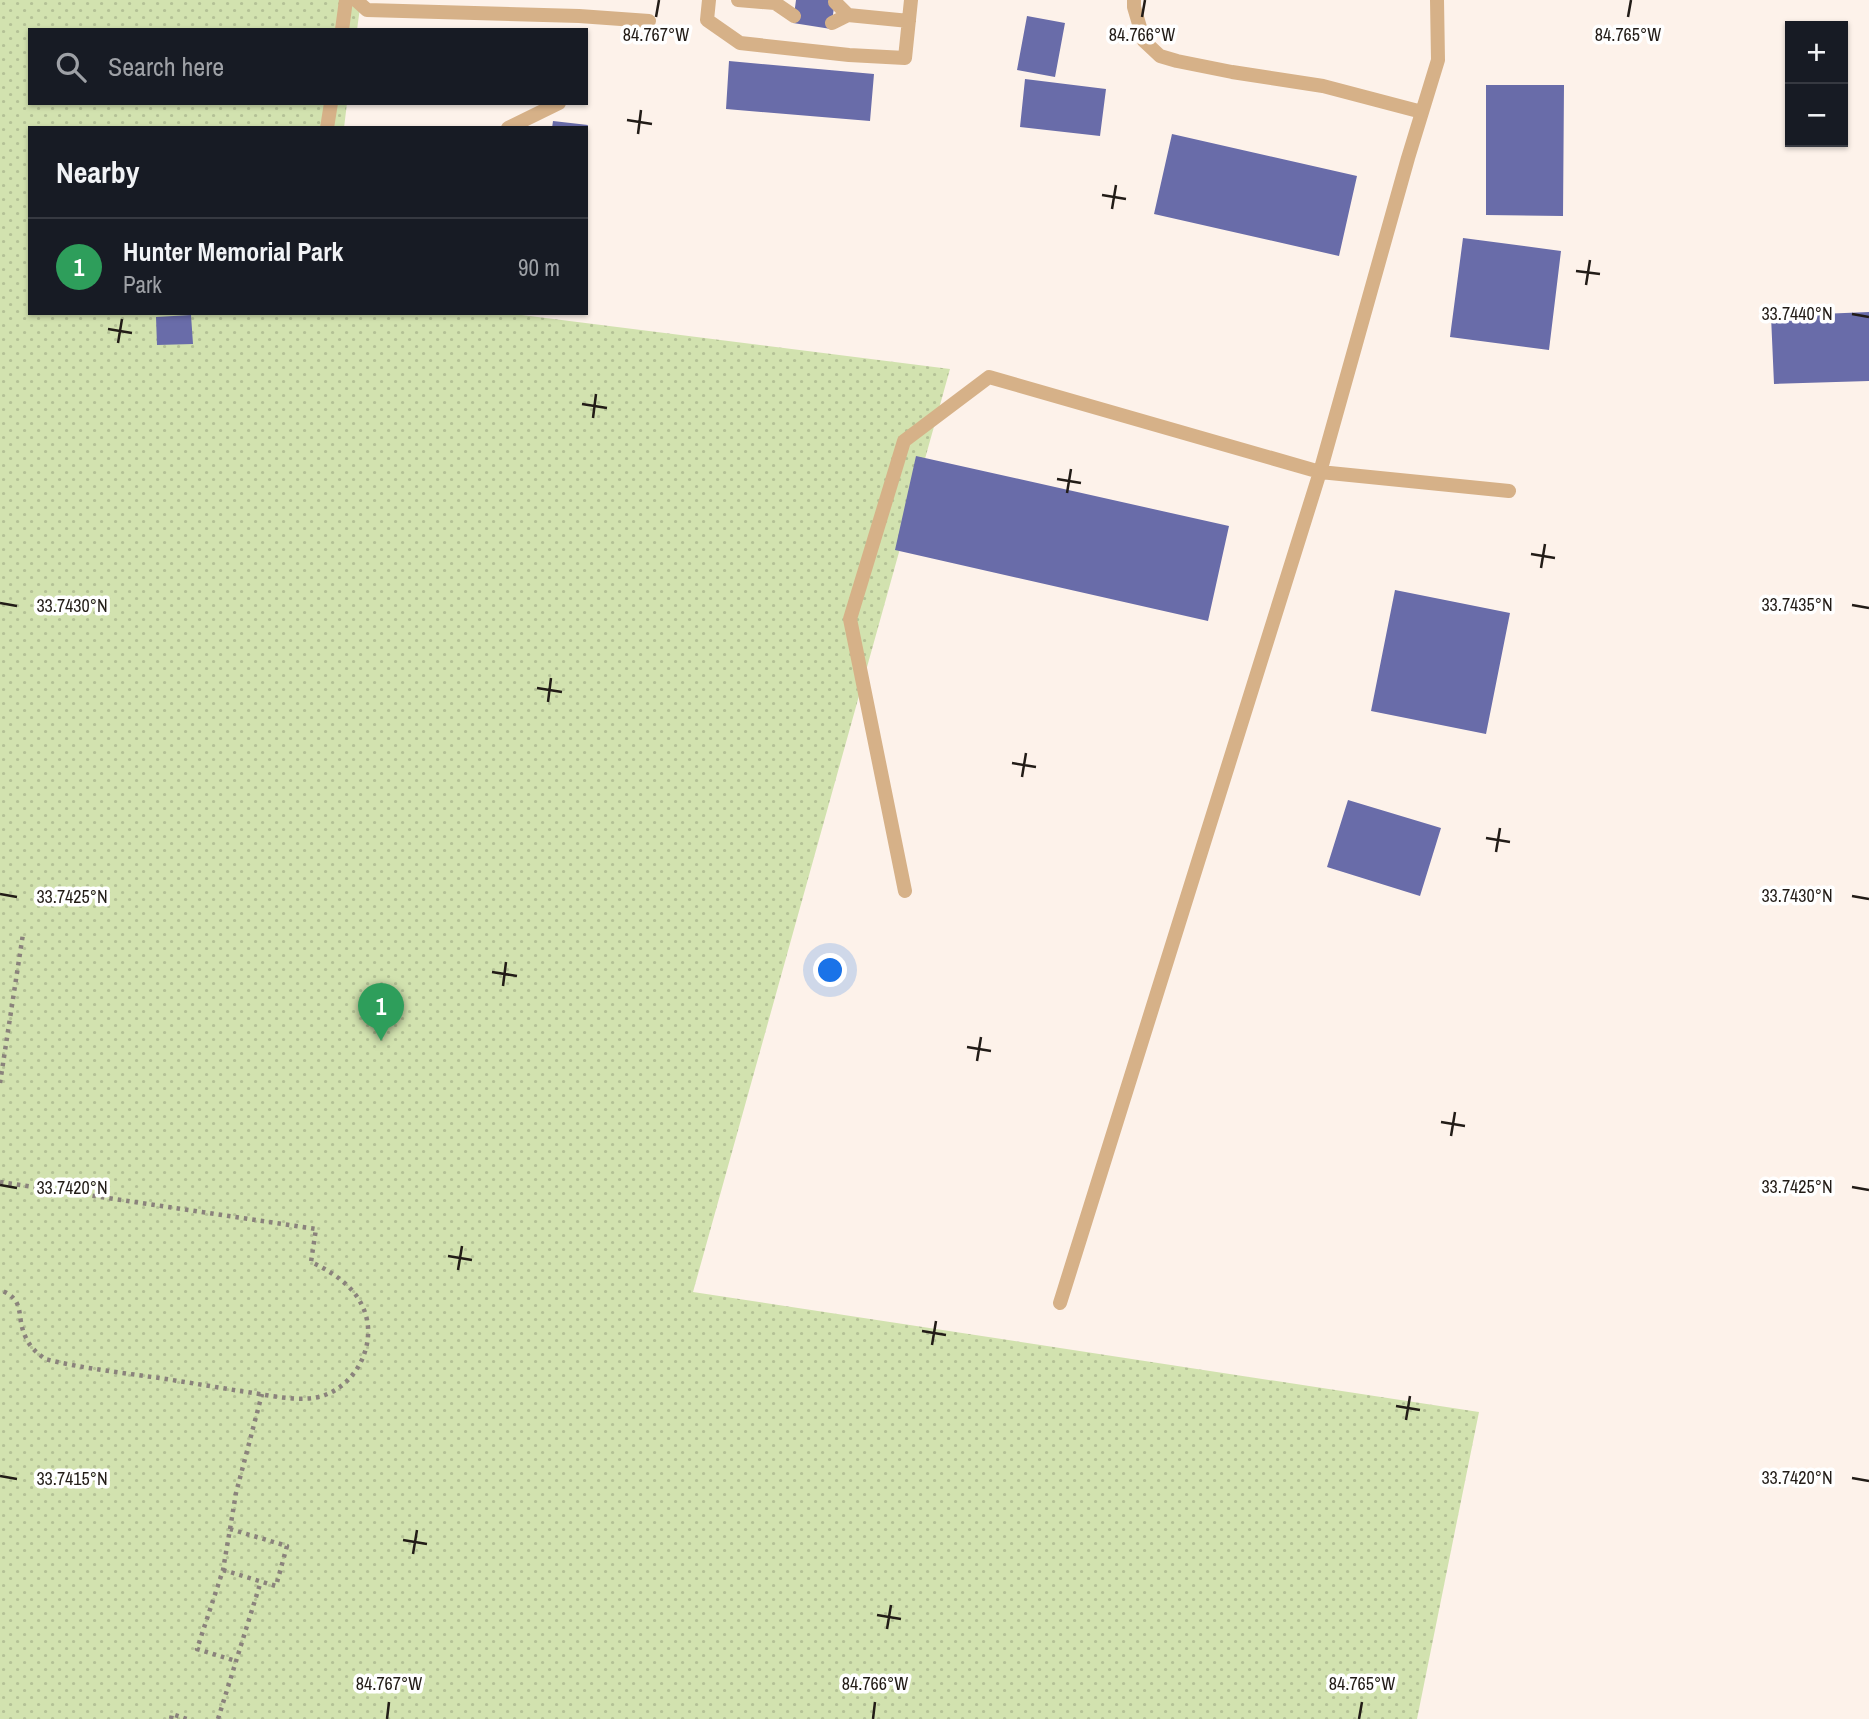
<!DOCTYPE html>
<html lang="en">
<head>
<meta charset="utf-8">
<style>
  body { margin:0; font-family:"Archivo Narrow",sans-serif; background:#242831; color:#f1f3f6 }
  .controls { position:absolute; right:21px; top:21px; display:grid; overflow:hidden; border-radius:0px; box-shadow:0 2px 5px #0004 }
  .controls button { width:63px; height:63px; display:grid; place-items:center; padding:0; border:0; border-bottom:2px solid #363941; background:#171b24; color:#f1f3f6; font:35px sans-serif }
  .you { position:absolute; left:831px; top:971px; width:24px; height:24px; margin:-18px; border:5px solid #fff; border-radius:50%; background:#1a73e8; box-shadow:0 0 0 10px #1a73e833 }
  .badge { display:grid; place-items:center; width:46px; height:46px; border-radius:50%; background:#db2777; color:#fff; font-size:23px; font-weight:700 }
  .pin { position:absolute; translate:-50% -58px; filter:drop-shadow(0 2px 4px #0008) }
  .pin::after { content:''; position:absolute; top:37px; width:24px; height:21px; background:inherit; clip-path:polygon(0 0,100% 0,50% 100%) }
  .list { margin:0; padding:0; list-style:none }
  h2 { display:flex; justify-content:space-between; align-items:center; height:91px; margin:0; padding:0 28px; font-size:30px }
  h2 small { font-size:23px; font-weight:400; color:#9ea1a6 }
  .list li { display:grid; grid-template-columns:46px 1fr auto; gap:21px; align-items:center; box-sizing:border-box; height:98px; padding:0 28px; border-top:2px solid #363941 }
  .list b { display:block; font-size:26px; white-space:nowrap }
  .list p { margin:0; font-size:23px; white-space:nowrap; color:#9ea1a6 }
  .list em { font-size:23px; font-style:normal; color:#9ea1a6 }
  .icon { flex:none; width:38px; height:38px; fill:none; stroke:currentColor; stroke-width:2; stroke-linecap:round; stroke-linejoin:round }
  .map { position:relative; flex:none; width:1869px; height:1719px; overflow:hidden }
  .search { position:absolute; background:#171b24; box-shadow:0 2px 5px #0004; left:28px; top:28px; width:560px; height:77px; display:flex; align-items:center; gap:18px; box-sizing:border-box; padding:0 24px; border-radius:0px; color:#9ea1a6; font-size:26px }
  .panel { position:absolute; background:#171b24; box-shadow:0 2px 5px #0004; left:28px; top:126px; width:560px; height:189px; border-radius:0px }
  .map>svg:first-child { display:block }
</style>
</head>
<body>
<div class="map">
<svg width="1869" height="1719" viewBox="0 0 1869 1719">
  <defs>
    <pattern id="park-dots" width="8" height="8" patternUnits="userSpaceOnUse" patternTransform="scale(1.75)"><rect width="8" height="8" fill="#d2e2af"/><path d="M2 2h.1M6 6h.1" fill="none" stroke="#b4c196" stroke-width="1.8" stroke-linecap="round"/></pattern>
  </defs>
  <rect width="100%" height="100%" fill="#fdf2ea"/>
  <path fill="url(#park-dots)" d="M0 0H361L357 30H30V103H347L344 128H30V313H506L950 369 693 1292 1479 1412 1417 1719H0Z"/>
  <path fill="#696ca9" d="M796 0H835L831 29 793 23Z
    M1027 16 1065 23 1055 77 1017 70Z
    M729 61 874 74 870 121 726 109Z
    M1025 79 1106 89 1100 136 1020 127Z
    M1486 85H1564L1563 216 1486 215Z
    M553 121 588 125 587 128H552Z
    M1172 134 1357 176 1339 256 1154 214Z
    M1463 238 1561 251 1549 350 1450 337Z
    M1869 312V381L1774 384 1771 316Z
    M191 315 193 344 157 345 156 317Z
    M916 456 1229 526 1208 621 895 550Z
    M1395 590 1510 613 1486 734 1371 711Z
    M1348 800 1441 828 1420 896 1327 867Z"/>
  <g fill="none" stroke-linecap="round" stroke-linejoin="round">
    <path stroke="#8a827c" stroke-width="4.5" stroke-dasharray="3.5 5" stroke-linecap="butt" d="M0 1083 23 934
      M0 1182 316 1229 311 1262C339 1275 365 1294 368 1327 370 1356 352 1385 325 1395 302 1404 264 1394 240 1391 216 1387 191 1383 166 1379 126 1373 84 1369 45 1359 37 1353 30 1347 26 1338 15 1316 27 1300 0 1290
      M230 1529 236 1493 262 1394
      M223 1570 276 1586 287 1546 230 1529 223 1570 197 1649 236 1661
      M171 1719 172 1714 187 1719
      M218 1719 261 1581"/>
    <path stroke="#d6b188" stroke-width="14" d="M356 0 367 10 579 16 649 21
      M709 0 707 20 740 43 849 55 905 58 911 0
      M738 0 775 3 794 16
      M1134 0V7L1144 41 1160 56 1177 61 1232 72 1323 86 1422 112
      M835 2 848 15
      M832 23 848 15 909 21
      M342 30 346 0
      M327 128 331 103
      M508 128 559 103
      M905 891 850 619 904 441 989 377 1320 472 1509 491
      M1060 1303 1320 472 1408 158 1438 60 1437 0"/>
  </g>
  <path fill="none" stroke="#221c17" stroke-width="2.5" d="M656 17 659 0M1142 17 1145 0M1628 17 1631 0M627 120 652 124M638 134 641 110M1102 195 1126 199M1112 209 1116 185M1576 271 1600 274M1586 285 1590 260M1852 314 1869 317M108 329 132 333M118 343 122 319M582 404 607 408M593 418 596 394M1057 479 1081 483M1067 493 1071 469M1531 554 1555 558M1541 568 1545 544M0 603 17 606M1852 605 1869 608M537 688 562 692M548 702 551 678M1012 763 1036 767M1022 777 1026 753M1486 838 1510 842M1496 852 1500 828M0 894 17 897M1852 896 1869 899M492 972 517 976M503 986 506 962M967 1047 991 1051M977 1061 981 1037M1441 1122 1465 1126M1451 1136 1455 1112M0 1185 17 1188M1852 1187 1869 1190M448 1256 472 1260M458 1270 462 1246M922 1331 946 1335M932 1345 936 1321M1396 1406 1420 1410M1406 1420 1410 1396M0 1476 17 1479M1852 1478 1869 1481M403 1540 427 1544M413 1554 417 1530M877 1615 901 1619M887 1629 891 1605M387 1719 389 1702M873 1719 875 1702M1359 1719 1362 1702"/>
  <g font-size="18" text-anchor="middle" fill="#221c17" stroke="#fff" stroke-width="7" stroke-linejoin="round" paint-order="stroke">
    <text x="656" y="41">84.767°W</text>
    <text x="1142" y="41">84.766°W</text>
    <text x="1628" y="41">84.765°W</text>
    <text x="1797" y="320">33.7440°N</text>
    <text x="1797" y="611">33.7435°N</text>
    <text x="72" y="612">33.7430°N</text>
    <text x="1797" y="902">33.7430°N</text>
    <text x="72" y="903">33.7425°N</text>
    <text x="1797" y="1193">33.7425°N</text>
    <text x="72" y="1194">33.7420°N</text>
    <text x="1797" y="1484">33.7420°N</text>
    <text x="72" y="1485">33.7415°N</text>
    <text x="389" y="1690">84.767°W</text>
    <text x="875" y="1690">84.766°W</text>
    <text x="1362" y="1690">84.765°W</text>
  </g>
</svg>
<div class="controls">
<button>+</button>
<button>−</button>
</div>
<div class="you"></div>
<div class="pin badge" style="left:381px;top:1041px;background:#2e9e5b">1</div>
<div class="search"><svg class="icon" aria-label="search" viewBox="0 0 24 24"><circle cx="10" cy="10" r="6"/><path d="M15 15l6 6"/></svg>Search here</div>
<section class="panel">
<h2>Nearby<small></small></h2>
<ul class="list">
<li><span class="badge" style="background:#2e9e5b">1</span><div><b>Hunter Memorial Park</b><p>Park</p></div><em>90 m</em></li>
</ul>
</section>
</div>
</body>
</html>
